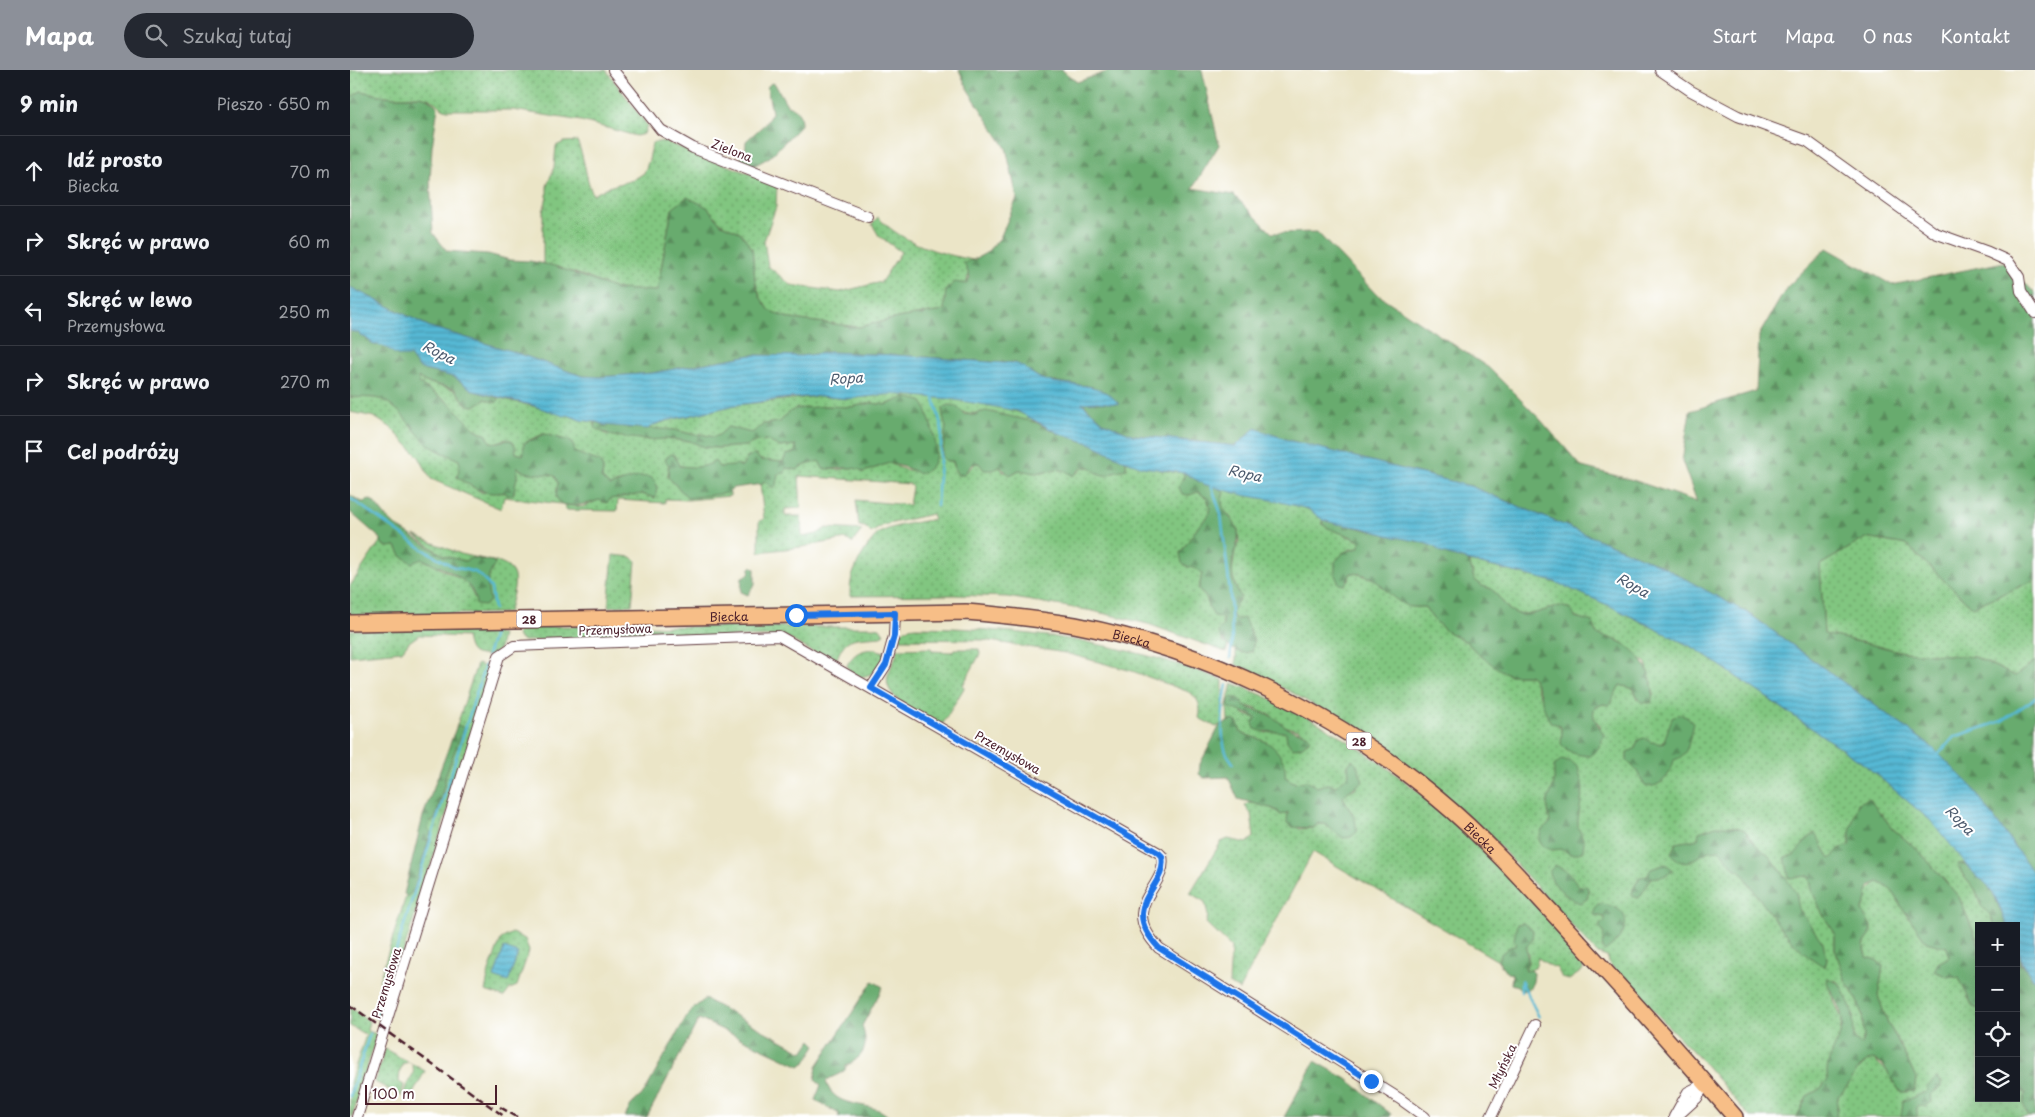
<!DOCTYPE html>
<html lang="pl">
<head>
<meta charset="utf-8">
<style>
  body { margin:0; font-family:"Playpen Sans",sans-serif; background:#242831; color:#f1f3f6 }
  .controls { position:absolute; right:15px; bottom:15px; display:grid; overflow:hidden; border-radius:0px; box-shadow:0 5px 20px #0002 }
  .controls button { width:45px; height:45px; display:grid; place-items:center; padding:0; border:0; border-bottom:1px solid #363941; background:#171b24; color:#f1f3f6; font:25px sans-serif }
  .scale { position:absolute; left:15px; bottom:12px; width:132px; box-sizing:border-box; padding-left:5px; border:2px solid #4a1f2b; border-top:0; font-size:14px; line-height:18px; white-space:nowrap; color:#4a1f2b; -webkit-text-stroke:4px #fff; paint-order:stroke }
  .stop { position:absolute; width:15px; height:15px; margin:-11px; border:4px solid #1a73e8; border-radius:50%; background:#fff }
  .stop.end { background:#1a73e8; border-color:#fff; box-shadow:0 1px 5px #0008 }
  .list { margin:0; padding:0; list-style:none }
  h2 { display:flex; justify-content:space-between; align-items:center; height:65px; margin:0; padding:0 20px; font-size:21px }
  h2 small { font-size:16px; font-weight:400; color:#9ea1a6 }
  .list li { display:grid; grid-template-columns:32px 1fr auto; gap:15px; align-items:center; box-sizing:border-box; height:70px; padding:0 20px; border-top:1px solid #363941 }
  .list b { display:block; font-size:19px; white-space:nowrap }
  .list p { margin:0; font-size:16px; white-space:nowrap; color:#9ea1a6 }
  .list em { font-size:16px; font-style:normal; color:#9ea1a6 }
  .icon { flex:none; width:28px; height:28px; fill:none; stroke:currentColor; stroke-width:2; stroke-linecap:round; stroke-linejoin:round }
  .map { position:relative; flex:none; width:1685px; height:1047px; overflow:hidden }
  header { display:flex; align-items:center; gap:30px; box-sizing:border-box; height:70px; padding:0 25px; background:#8c9099; color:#fff }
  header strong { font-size:24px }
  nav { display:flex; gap:28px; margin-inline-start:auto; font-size:18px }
  .search { width:350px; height:45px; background:#242831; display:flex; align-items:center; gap:12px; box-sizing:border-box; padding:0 18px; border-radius:28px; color:#9ea1a6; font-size:19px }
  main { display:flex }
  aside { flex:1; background:#171b24 }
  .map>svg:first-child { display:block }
</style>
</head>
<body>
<header>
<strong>Mapa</strong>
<div class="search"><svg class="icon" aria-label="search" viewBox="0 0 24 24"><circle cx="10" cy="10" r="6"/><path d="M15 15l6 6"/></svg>Szukaj tutaj</div>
<nav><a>Start</a><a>Mapa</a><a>O nas</a><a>Kontakt</a></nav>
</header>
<main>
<aside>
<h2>9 min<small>Pieszo · 650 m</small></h2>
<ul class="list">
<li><svg class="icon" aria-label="ahead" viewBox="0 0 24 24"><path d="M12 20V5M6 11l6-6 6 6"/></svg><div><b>Idź prosto</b><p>Biecka</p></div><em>70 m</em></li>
<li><svg class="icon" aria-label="right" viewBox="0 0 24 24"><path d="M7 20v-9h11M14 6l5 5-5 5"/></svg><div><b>Skręć w prawo</b></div><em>60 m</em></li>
<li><svg class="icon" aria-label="left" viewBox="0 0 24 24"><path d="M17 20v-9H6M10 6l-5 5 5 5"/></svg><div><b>Skręć w lewo</b><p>Przemysłowa</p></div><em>250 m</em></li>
<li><svg class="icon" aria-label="right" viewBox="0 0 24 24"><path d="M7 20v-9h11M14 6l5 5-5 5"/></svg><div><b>Skręć w prawo</b></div><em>270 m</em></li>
<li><svg class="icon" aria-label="arrive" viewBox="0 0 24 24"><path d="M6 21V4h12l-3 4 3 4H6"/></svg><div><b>Cel podróży</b></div></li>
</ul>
</aside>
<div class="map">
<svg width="1685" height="1047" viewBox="0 0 1685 1047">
  <defs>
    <pattern id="grass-dots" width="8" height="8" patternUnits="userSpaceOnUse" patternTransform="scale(1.25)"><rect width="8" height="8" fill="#81c680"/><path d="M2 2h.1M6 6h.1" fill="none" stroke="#6ca069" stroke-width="1.8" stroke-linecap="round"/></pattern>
    <pattern id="forest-firs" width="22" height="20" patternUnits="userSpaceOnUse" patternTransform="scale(1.25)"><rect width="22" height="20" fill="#68ab6e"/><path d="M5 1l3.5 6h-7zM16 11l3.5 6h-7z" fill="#588b5b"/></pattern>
    <pattern id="water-rules" width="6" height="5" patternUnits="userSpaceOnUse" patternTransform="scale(1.25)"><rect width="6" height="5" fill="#55b8d4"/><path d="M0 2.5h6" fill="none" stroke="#4895ac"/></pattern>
  </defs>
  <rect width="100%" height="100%" fill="#fff"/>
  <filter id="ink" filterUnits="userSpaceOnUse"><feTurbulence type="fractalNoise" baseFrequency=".02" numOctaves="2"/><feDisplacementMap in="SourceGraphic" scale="10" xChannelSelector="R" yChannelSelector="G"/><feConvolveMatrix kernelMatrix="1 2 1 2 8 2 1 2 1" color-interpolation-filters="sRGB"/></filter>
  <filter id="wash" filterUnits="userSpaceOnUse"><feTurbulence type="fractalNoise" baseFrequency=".0096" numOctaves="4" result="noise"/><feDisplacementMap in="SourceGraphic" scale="20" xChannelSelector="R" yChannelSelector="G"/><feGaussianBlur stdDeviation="1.12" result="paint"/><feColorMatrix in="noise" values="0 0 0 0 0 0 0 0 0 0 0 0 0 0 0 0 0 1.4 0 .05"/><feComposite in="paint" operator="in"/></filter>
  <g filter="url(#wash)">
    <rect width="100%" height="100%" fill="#ebe5c7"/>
    <path fill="url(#grass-dots)" stroke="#667256" fill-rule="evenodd" d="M0 0H256L297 55 294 64 286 66 231 51 163 40H97C88 37 85 30 77 28 67 24 60 27 50 27 37 27 24 24 11 21L0 28Z
      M227 71C235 88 235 107 243 125L258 117 283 110 294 103 299 90 302 73 313 71 427 114 426 137 414 171 418 196 441 215 490 222 531 212 551 182 529 166 522 154 528 147C553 174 589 183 623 190L615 193 619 205 616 214 596 220 594 241 552 247 509 257 441 249 420 241 410 227 405 210 402 178 390 162 371 154 357 137 322 139 307 221 266 219 226 203 193 194V142L197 127V116L204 97 206 76 214 72Z
      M68 306 75 312 105 320 117 335 124 336 135 329 149 330 146 327 218 345 230 350 247 352 255 364 299 370 315 369 340 371 354 377 368 378 396 376 407 371 417 370 430 377 446 375 445 383 436 385 433 392 410 390 406 385 393 397H369L362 393 360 396 343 398 327 395 324 386 319 396 318 407 338 428 380 422V426L338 430 315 429V433L268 430 267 441 215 440 214 435 232 437 249 430 267 428 283 424H291L305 428 272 411 260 416 252 409 253 399 250 392 223 382 219 371 194 364 179 370 173 385 166 383 156 369 145 373 140 372 137 365 125 359 99 333 70 314Z
      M542 324C570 326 669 332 685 352L629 342C619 346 614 344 606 337L596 357 592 387 598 391H603L605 401 613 405 626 393 649 397 654 402 664 403 669 400 686 403 706 399 728 403 733 397C749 396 759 402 776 399V391L810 400 835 403 829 417 839 425 848 422 857 428 860 437 858 447 851 453 830 483 836 496 845 497 852 503 849 519 857 529 858 536 873 548 872 571 878 576 876 582 798 554 743 541 657 527 605 525 500 526C500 520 500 513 502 507 505 496 521 466 531 462 547 454 567 453 584 449L582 444 534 455 521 463 515 457 509 456 506 430 559 435 562 417 560 414 449 406 451 438 435 439V446H451L452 467 467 464 476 458 512 460 502 473 496 469 452 477 409 482V451L414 449 410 414 415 411 423 418 429 404 436 397 447 400 450 397 469 390 472 397C477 398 484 400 489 400 500 398 503 395 514 402L539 393 555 400H563L545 331 536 335 522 333 500 337 475 336 439 342 430 352 414 354 402 364 378 357 369 366 364 367 350 364 345 365 325 360 298 359 301 356 316 351 386 335 471 326 497 329Z
      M0 327C10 328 26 326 35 331 53 341 62 360 78 374 87 381 99 385 109 390L111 395 107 407 131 422 164 423 167 395 170 400C182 404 194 402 205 406L208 413 206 427 211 434 154 427 151 439 81 409 69 387 40 357 24 347 0 342Z
      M872 419C900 427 930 428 957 439 963 441 968 446 973 450V455L1007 470 1011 472 1008 478 1000 479 999 511 1000 503 1008 504 1027 510 1033 518 1063 537H1075L1083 549 1096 561 1117 572 1127 583 1160 605H1180C1186 612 1186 618 1190 626 1197 639 1208 649 1212 663L1251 657C1245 650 1241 646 1245 637L1253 634 1259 635 1270 615 1284 619 1288 630 1304 624 1296 593 1269 571 1247 564C1244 550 1233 551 1223 545 1219 543 1214 539 1210 536L1182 544H1168L1159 540 1142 519 1132 516 1124 509 1119 491 1205 512 1256 534 1346 579 1515 695 1581 751 1618 794H1607L1615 808 1625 819 1631 836 1641 846 1644 856H1629V875L1609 827 1570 782 1543 759 1530 742 1500 761V775L1489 779 1481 790 1465 763C1449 775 1444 789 1439 807L1459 806 1463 823 1474 847 1485 863V879L1496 912 1505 926 1512 944 1514 965 1511 975 1504 969 1503 944 1490 914 1485 910 1480 921 1492 949 1490 965 1478 1010 1470 1019 1457 1026 1447 1047H1400L1351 990 1258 893 1257 887 1248 884 1143 769 1114 742 1009 662 943 623 886 595V581L897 583 902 581C907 559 889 559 881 542L887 522 882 503 885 480 889 472 888 461 882 449 873 439 871 429 874 423Z
      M64 465 111 484 143 491 122 488 115 491 94 486Z
      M1516 468 1557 475 1622 537 1685 510V591L1665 606 1625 587 1554 582 1474 564 1470 495Z
      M31 470 34 476H46L51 486 72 489 117 512 126 531V535L140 531C136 515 136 509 145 494L143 491C174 498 164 516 159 541L155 543 0 546V516Z
      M263 485 282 487 286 491 282 535 258 537Z
      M168 556 523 557 530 558 534 564 531 566C502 569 495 564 485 594L434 566 174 571 169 569 167 565Z
      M136 557 135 563 147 560V564H152L149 580 142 586C124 584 120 587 116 567L69 565 59 572 52 581 0 586V560Z
      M565 557C669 558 775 572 873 610L872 654 866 657 849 648C852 636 848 628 839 622L782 601 715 583 633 570 551 569 549 566C553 559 558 558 565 557Z
      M581 578 582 581 602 582 604 579H629L630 584 613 615 614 618 592 655C574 645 531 630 538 605 541 596 546 588 548 579Z
      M524 579 535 582C531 598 527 604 510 607L499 600 497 595C504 583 510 580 524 579Z
      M127 594 136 597 141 600 32 951 23 946 33 914 29 911 56 826 59 825 64 819 81 762 78 759 80 751 85 750 95 712V707L113 658 107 655Z
      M882 613C976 647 1062 710 1134 780 1170 815 1202 855 1235 894L1232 901 1219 910 1212 908 1207 898 1202 897 1188 888C1186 895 1186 900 1176 901L1175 897 1178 893V883L1166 873C1162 882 1153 881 1148 891L963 782 889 920 879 914 881 877 856 853 858 846 855 832 840 823 871 772 878 769 897 773 904 767 901 744 895 736 898 733C911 733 922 737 931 745L939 742 949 759 964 758 967 754H975L993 767 1005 749 993 727 996 722 1006 718 998 695 999 705 986 716 977 714 967 717 956 711 945 713 935 707 917 672 891 663 888 653 883 650 878 652 877 635ZM891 634C896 638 901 636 906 639 913 644 915 642 921 645 923 647 924 650 926 652 930 654 944 660 949 660L958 672 954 674 937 671 936 663 928 660 915 663 906 648 896 645 887 639Z
      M1528 812C1548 821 1544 827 1556 843 1563 853 1570 862 1576 872L1597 877 1599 887 1588 893V903L1609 908 1623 937 1629 939V1028H1666V1014L1670 1020 1676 1023 1677 1044 1680 1047H1486L1488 1026C1504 1013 1503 996 1523 989L1537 1001 1549 1020 1555 1022 1564 1020 1566 1009 1547 968 1538 954 1528 926 1533 896 1526 890 1517 887C1508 869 1525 870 1520 856 1519 851 1514 846 1512 841L1517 829 1516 822Z
      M162 863 175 869 179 881 167 916 160 919 154 927 135 921 139 901 151 869Z
      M0 937 19 951 17 961 27 964 2 1047H0V1012L16 965 0 956Z
      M35 979 75 1001 59 1031 53 1027C54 1023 55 1018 57 1014 61 1007 66 1003 62 994L58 992 53 994 50 1001 49 1012 54 1015 51 1026 25 1012Z"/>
    <path fill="url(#forest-firs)" stroke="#59654c" d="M609 0H712L727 12 762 0H852L869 75 843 118 884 125 922 163 967 162 1024 222 1139 298 1189 348 1232 397 1283 410 1347 432 1332 391 1340 341 1406 321 1409 265 1437 217 1477 178 1542 215 1654 192 1685 223V510L1622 537 1557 475 1516 468 1470 495 1474 564 1554 582 1625 587 1665 606 1685 591V805L1622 717 1582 677 1404 547 1310 495 1120 416 938 370 905 358 886 376 784 365 753 352 732 332H747L743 317 693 310 664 292 654 293 546 285 480 282 451 286 401 285 302 303 250 307 232 306 161 281 80 257 0 217V28L11 21C23 24 36 27 49 27 69 28 72 21 88 37L82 77 80 111 83 163 97 181 138 184 160 190 180 191 205 196 266 219 307 221 322 139 337 127 357 137 371 154 390 162 402 178 405 210 410 227 420 241 441 249 509 257 552 247 594 241 596 220 605 212 616 214 620 207 614 193 623 190 636 183 650 168 667 128 656 78 618 20Z
      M421 13 425 14 437 35C448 38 451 44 451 55L420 87 400 98 385 92 395 85 396 71 415 54 422 43 417 17Z
      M0 261 9 263 24 275C37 274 39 281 47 284 51 286 56 285 60 286L68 297 74 300 104 307 124 321 146 327 149 330 146 333 135 329 124 336 117 335 105 319 75 312 68 307 70 314 99 333 125 359 137 365 140 372C148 374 153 369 161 370L165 375 166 383 173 385 174 373 194 364 220 371 224 377V382L250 392 253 399 252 409 260 416C277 410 315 393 305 428L292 424 260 429 257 433 249 430C235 435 226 437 211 434L206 427 208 413 205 406C193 402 175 407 167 396V407L163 425H157L155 422C134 426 124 418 107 407L110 395 109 390C99 385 87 381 78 374 62 360 53 341 35 331 26 326 10 328 0 327Z
      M556 327 571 331 575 336C580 354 594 383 580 398 577 401 572 402 569 404 561 398 549 396 539 393L514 402C502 394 487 400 473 399L469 391 450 397 448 400 436 398 435 403 428 404 426 415 423 418 414 411 413 414 383 418 378 423 338 428 318 407 319 396 315 389 321 384 324 385 329 396C342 397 354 399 365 391L369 397 384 396 386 394 392 397 398 386 406 385 410 390 433 392 436 385 445 383 446 375 430 377 416 370 407 371 396 376 368 378 354 377 340 371 315 369 299 370 263 366 246 359 244 353 247 352 254 355 325 360 345 365 350 364 364 367 369 365 378 357 402 363 414 354 430 352 439 342 445 339 475 336 500 337 522 333 536 335Z
      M599 335 606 336 614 344 621 345 636 341 685 352 708 363 742 374 776 391V399L763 402 760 405C751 406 746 403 740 397H733L723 406 716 401 706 399 686 403 669 400 660 405 650 397 643 400H634L629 393C621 392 618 400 613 405H607L603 391H596L592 387 596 357 593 346V338Z
      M835 403 853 414 872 419 874 423C866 440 884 446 888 462 889 469 887 474 885 481 880 497 881 513 891 527L881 542 885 550 894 548 904 571 902 581C888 587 874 575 868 562L873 555V548L864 546 858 536 857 529 849 519 852 503C845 497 838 498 832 493L830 483 851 453 858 447 860 437 857 428 848 422 839 425 832 424 829 417Z
      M0 425 10 431 14 432 18 429 23 431 35 446 46 456 94 486 115 491 122 488 143 491 145 494C136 509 136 515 140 531L134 536 126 535C126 509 92 498 72 489L62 493 51 486 46 476 38 477 32 474 31 469 0 442Z
      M973 450 1067 471 1083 476 1092 483 1119 491 1124 509 1132 516 1142 519 1159 540 1168 544H1182L1210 536 1221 539 1225 547 1243 552 1247 564C1254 567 1263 568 1270 572 1291 582 1308 609 1301 633 1289 633 1288 629 1284 619L1270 615 1259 635 1253 634 1245 637C1240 648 1249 655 1254 665L1249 677 1241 686C1227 685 1220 684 1211 674L1212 663 1210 655 1201 653C1191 638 1192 618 1180 605H1160L1147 598 1127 583 1117 572 1096 561 1083 549 1075 537C1068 537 1061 538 1055 535 1032 524 1032 504 1001 503L995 515 989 514 985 505V492L994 482 1008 478 1011 472C1000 464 985 463 973 455Z
      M402 496 405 499V514L398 525 391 522 392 507 399 504 400 498Z
      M882 627 889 629 894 636C903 639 910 642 919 645 924 647 936 658 942 660 947 662 952 662 957 664L961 669 951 677 942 678 937 671 936 663C925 659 916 664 905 659L903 653 906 648C901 645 886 639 881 639L878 635 879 630Z
      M1330 644 1340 649 1343 653C1339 668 1340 686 1324 690 1321 704 1311 719 1295 716L1286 700 1277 691V682L1285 679 1288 670 1294 668 1301 672 1313 674 1322 648Z
      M883 650 888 653 891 663C899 667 910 668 918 673 929 680 937 694 935 707L945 713 956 711 967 717 977 714 986 716 999 705 998 695 1002 690 1007 695 1013 711C1006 717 998 720 993 727L1005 749 1007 762 1001 767 993 768 975 754H967L964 758 942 757 937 753 938 742 931 745 924 739 888 729 878 707 854 708 849 704 850 694 870 655Z
      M107 655 114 657 95 707V712L85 750 80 751 78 759 81 762 64 819 59 825 56 826 54 824 73 746Z
      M1212 689 1221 692 1228 697 1233 719 1228 750V757L1234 771 1233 781 1226 784H1219L1213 779 1202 780 1193 777 1189 770 1191 761 1200 753 1197 733 1204 714V696Z
      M1519 729 1543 759 1570 782 1609 827 1629 875V939L1623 937 1609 908 1596 906 1584 901 1588 893 1599 887 1597 877 1576 872C1570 862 1563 853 1556 843 1544 827 1548 821 1528 812L1520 816 1517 821V829L1512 841 1521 856 1520 866C1513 874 1512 877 1517 887L1526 890 1533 896 1528 926 1538 954 1547 969 1566 1009 1564 1021 1555 1022 1549 1020 1537 1001 1532 994 1523 989C1503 996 1504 1013 1488 1026L1486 1047H1447L1457 1026 1470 1019 1478 1010C1472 988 1494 971 1492 949 1491 936 1481 924 1477 912L1478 908 1490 914 1498 931 1503 944 1504 969 1511 975 1514 965 1512 944 1505 926 1496 912 1485 879V863L1474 847 1463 823 1459 806 1439 808 1435 787 1444 785 1458 769 1465 763C1472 772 1474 781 1481 789L1489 779 1500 775V761L1508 733Z
      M1366 756H1383L1395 760 1405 774 1418 785 1429 798 1446 823 1449 839 1473 873 1477 890 1475 897C1439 877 1414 835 1391 801L1385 799 1370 780 1359 781 1337 793 1329 791 1321 784 1326 773 1348 769 1349 762Z
      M1316 794 1323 800 1314 806 1301 808 1289 828 1282 826 1283 819 1290 807 1297 806 1301 799Z
      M1607 794H1618L1627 807 1635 810 1642 820 1657 856H1644L1641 846 1631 836 1625 819 1615 808Z
      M1205 795 1218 802 1229 816H1236L1239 821 1237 829 1230 833C1218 829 1201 814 1199 802Z
      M1248 834C1266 834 1283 844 1272 864 1268 871 1261 876 1255 881L1252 879 1254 862 1250 859V854L1255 852 1254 847 1244 845 1245 837Z
      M1173 853 1183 860 1182 870 1176 877 1178 893 1175 897 1176 901 1181 900 1184 903C1183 913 1183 919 1172 921L1167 916 1161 914 1162 904 1157 903 1148 891 1151 884 1161 876 1164 877 1166 873 1164 870 1167 854Z
      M1666 875 1672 894 1685 911V1047H1680C1673 1040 1673 1033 1676 1023L1670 1020 1666 1014Z
      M523 911 533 917 512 956C519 976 515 986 496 996L495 1000C490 1005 482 1006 476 1011 484 1042 523 1029 539 1047H488L489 1044 465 1030 471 1015 465 1010 467 996Z
      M355 929 453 982 461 970 466 975 457 991 450 996 349 949 297 1047H275L281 1035 294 1023 339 942Z
      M965 991 997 1009 1041 1044 1040 1047H934Z
      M1586 1008 1591 1011V1017L1581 1024 1582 1031 1576 1037 1572 1036 1567 1037V1047H1551L1553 1031C1562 1029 1568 1024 1577 1022V1017Z"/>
    <path fill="url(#water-rules)" stroke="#506c80" d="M0 217 80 257 161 281 232 306 250 307 302 303 401 285 451 286 480 282 546 285 654 293C674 290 678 305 695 310 722 318 749 309 769 334L747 332 732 333 753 352 784 365 886 376 905 358 938 370 1120 416 1310 495 1401 545 1582 677 1622 717 1685 805V911C1670 894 1666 878 1666 856H1657C1650 840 1644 815 1627 807L1581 751 1515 695 1346 579 1260 536 1205 512 1119 491 1092 483 1083 476 1067 471 1044 467 1013 458 987 454 973 450 958 439 927 431 893 425 853 414 835 403 793 397 776 391 742 374 708 363 667 341 630 334 599 329 542 324 497 329 471 326 441 328 386 335 315 351 301 356 298 359 254 355 247 352 230 350 218 345 214 346 181 335 124 321 104 307 74 300 68 297 60 286C56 286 51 287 47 285 39 281 36 274 24 275L16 268 10 266 9 263 0 261Z
      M154 878 168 883 158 912 144 907Z"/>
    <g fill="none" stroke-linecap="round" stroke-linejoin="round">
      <path stroke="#55b8d4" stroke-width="2.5" d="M583 324 592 359 587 436
        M861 414 871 444 880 521 882 572 880 588
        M0 428 71 478 104 497 125 502 133 508 141 518 144 539
        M137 586 145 560
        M877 615C873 632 870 662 875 679 876 684 880 688 883 693
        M1587 686 1604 667 1652 651 1685 628
        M1171 922V911L1189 947
        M26 945 135 595
        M0 1026 20 963"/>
    </g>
  </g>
  <g filter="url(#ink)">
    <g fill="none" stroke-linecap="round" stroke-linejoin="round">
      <g stroke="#623d42" stroke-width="12">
        <path id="minor" d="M263 0 311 60 343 78 518 147
          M1310 0 1341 21 1388 46 1457 71 1585 163 1638 182 1658 191 1669 207 1671 221 1685 243
          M521 618 536 595 544 566 545 543
          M7 1047 149 586 164 576 429 566 809 783 812 786C819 819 766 833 809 878L1050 1029 1075 1047
          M1141 1047 1185 955
          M1324 1047 1338 1022 1356 1013
          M1326 1047 1347 1028 1355 1014"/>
      </g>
      <g stroke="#623d42" stroke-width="18">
        <g id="primary">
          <path id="s1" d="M0 553 616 542C652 545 689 549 725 555 857 580 986 643 1088 729 1140 772 1184 823 1229 872 1282 930 1334 988 1385 1047"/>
        </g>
      </g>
      <use href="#minor" stroke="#fff" stroke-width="10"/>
      <use href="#primary" stroke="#f7be87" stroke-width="15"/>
      <path stroke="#4a1f2b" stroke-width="2.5" stroke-dasharray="8 4" stroke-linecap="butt" d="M0 935 155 1047
        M150 1037 167 1047"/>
    </g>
  </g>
  <g fill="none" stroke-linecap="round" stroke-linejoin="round" filter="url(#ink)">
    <path stroke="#1a73e8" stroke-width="6" d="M446 545 545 543 544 566 536 595 521 618 809 783 812 786C819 819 766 832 809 878L1021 1011"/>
  </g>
  <g text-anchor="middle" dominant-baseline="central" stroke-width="4" stroke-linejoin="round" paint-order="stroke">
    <g fill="#fff" stroke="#80626b" stroke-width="1">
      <rect x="166.5" y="540.5" width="25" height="17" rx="4"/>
      <rect x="996.5" y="662.5" width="25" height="17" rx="4"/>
    </g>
    <g font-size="11" font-weight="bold" fill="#4a1f2b">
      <text x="179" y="549">28</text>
      <text x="1009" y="671">28</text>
    </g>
    <g font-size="12" fill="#4a1f2b" stroke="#fff">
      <text transform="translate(382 80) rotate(21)">Zielona</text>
      <text stroke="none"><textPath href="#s1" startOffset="379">Biecka</textPath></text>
      <text transform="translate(265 559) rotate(-2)">Przemysłowa</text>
      <text stroke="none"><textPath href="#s1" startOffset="784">Biecka</textPath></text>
      <text transform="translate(658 682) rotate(30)">Przemysłowa</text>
      <text stroke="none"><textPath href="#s1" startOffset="1190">Biecka</textPath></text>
      <text transform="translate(36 913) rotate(-73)">Przemysłowa</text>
      <text transform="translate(1152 996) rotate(-64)">Młyńska</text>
    </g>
    <g font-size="14" font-style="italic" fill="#4e5c6f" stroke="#fff">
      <text transform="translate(89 282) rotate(27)">Ropa</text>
      <text transform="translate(496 308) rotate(-4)">Ropa</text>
      <text transform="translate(895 403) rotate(12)">Ropa</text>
      <text transform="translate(1283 515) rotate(29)">Ropa</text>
      <text transform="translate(1610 750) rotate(46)">Ropa</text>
    </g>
  </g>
</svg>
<div class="controls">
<button>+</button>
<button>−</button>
<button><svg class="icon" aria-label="locate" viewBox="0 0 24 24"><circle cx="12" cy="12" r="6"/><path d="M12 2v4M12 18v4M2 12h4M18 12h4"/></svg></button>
<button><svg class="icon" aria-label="layers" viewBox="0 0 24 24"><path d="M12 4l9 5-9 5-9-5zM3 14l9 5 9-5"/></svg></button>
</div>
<div class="scale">100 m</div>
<div class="stop" style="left:446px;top:545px"></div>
<div class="stop end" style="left:1021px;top:1011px"></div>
</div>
</main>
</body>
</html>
